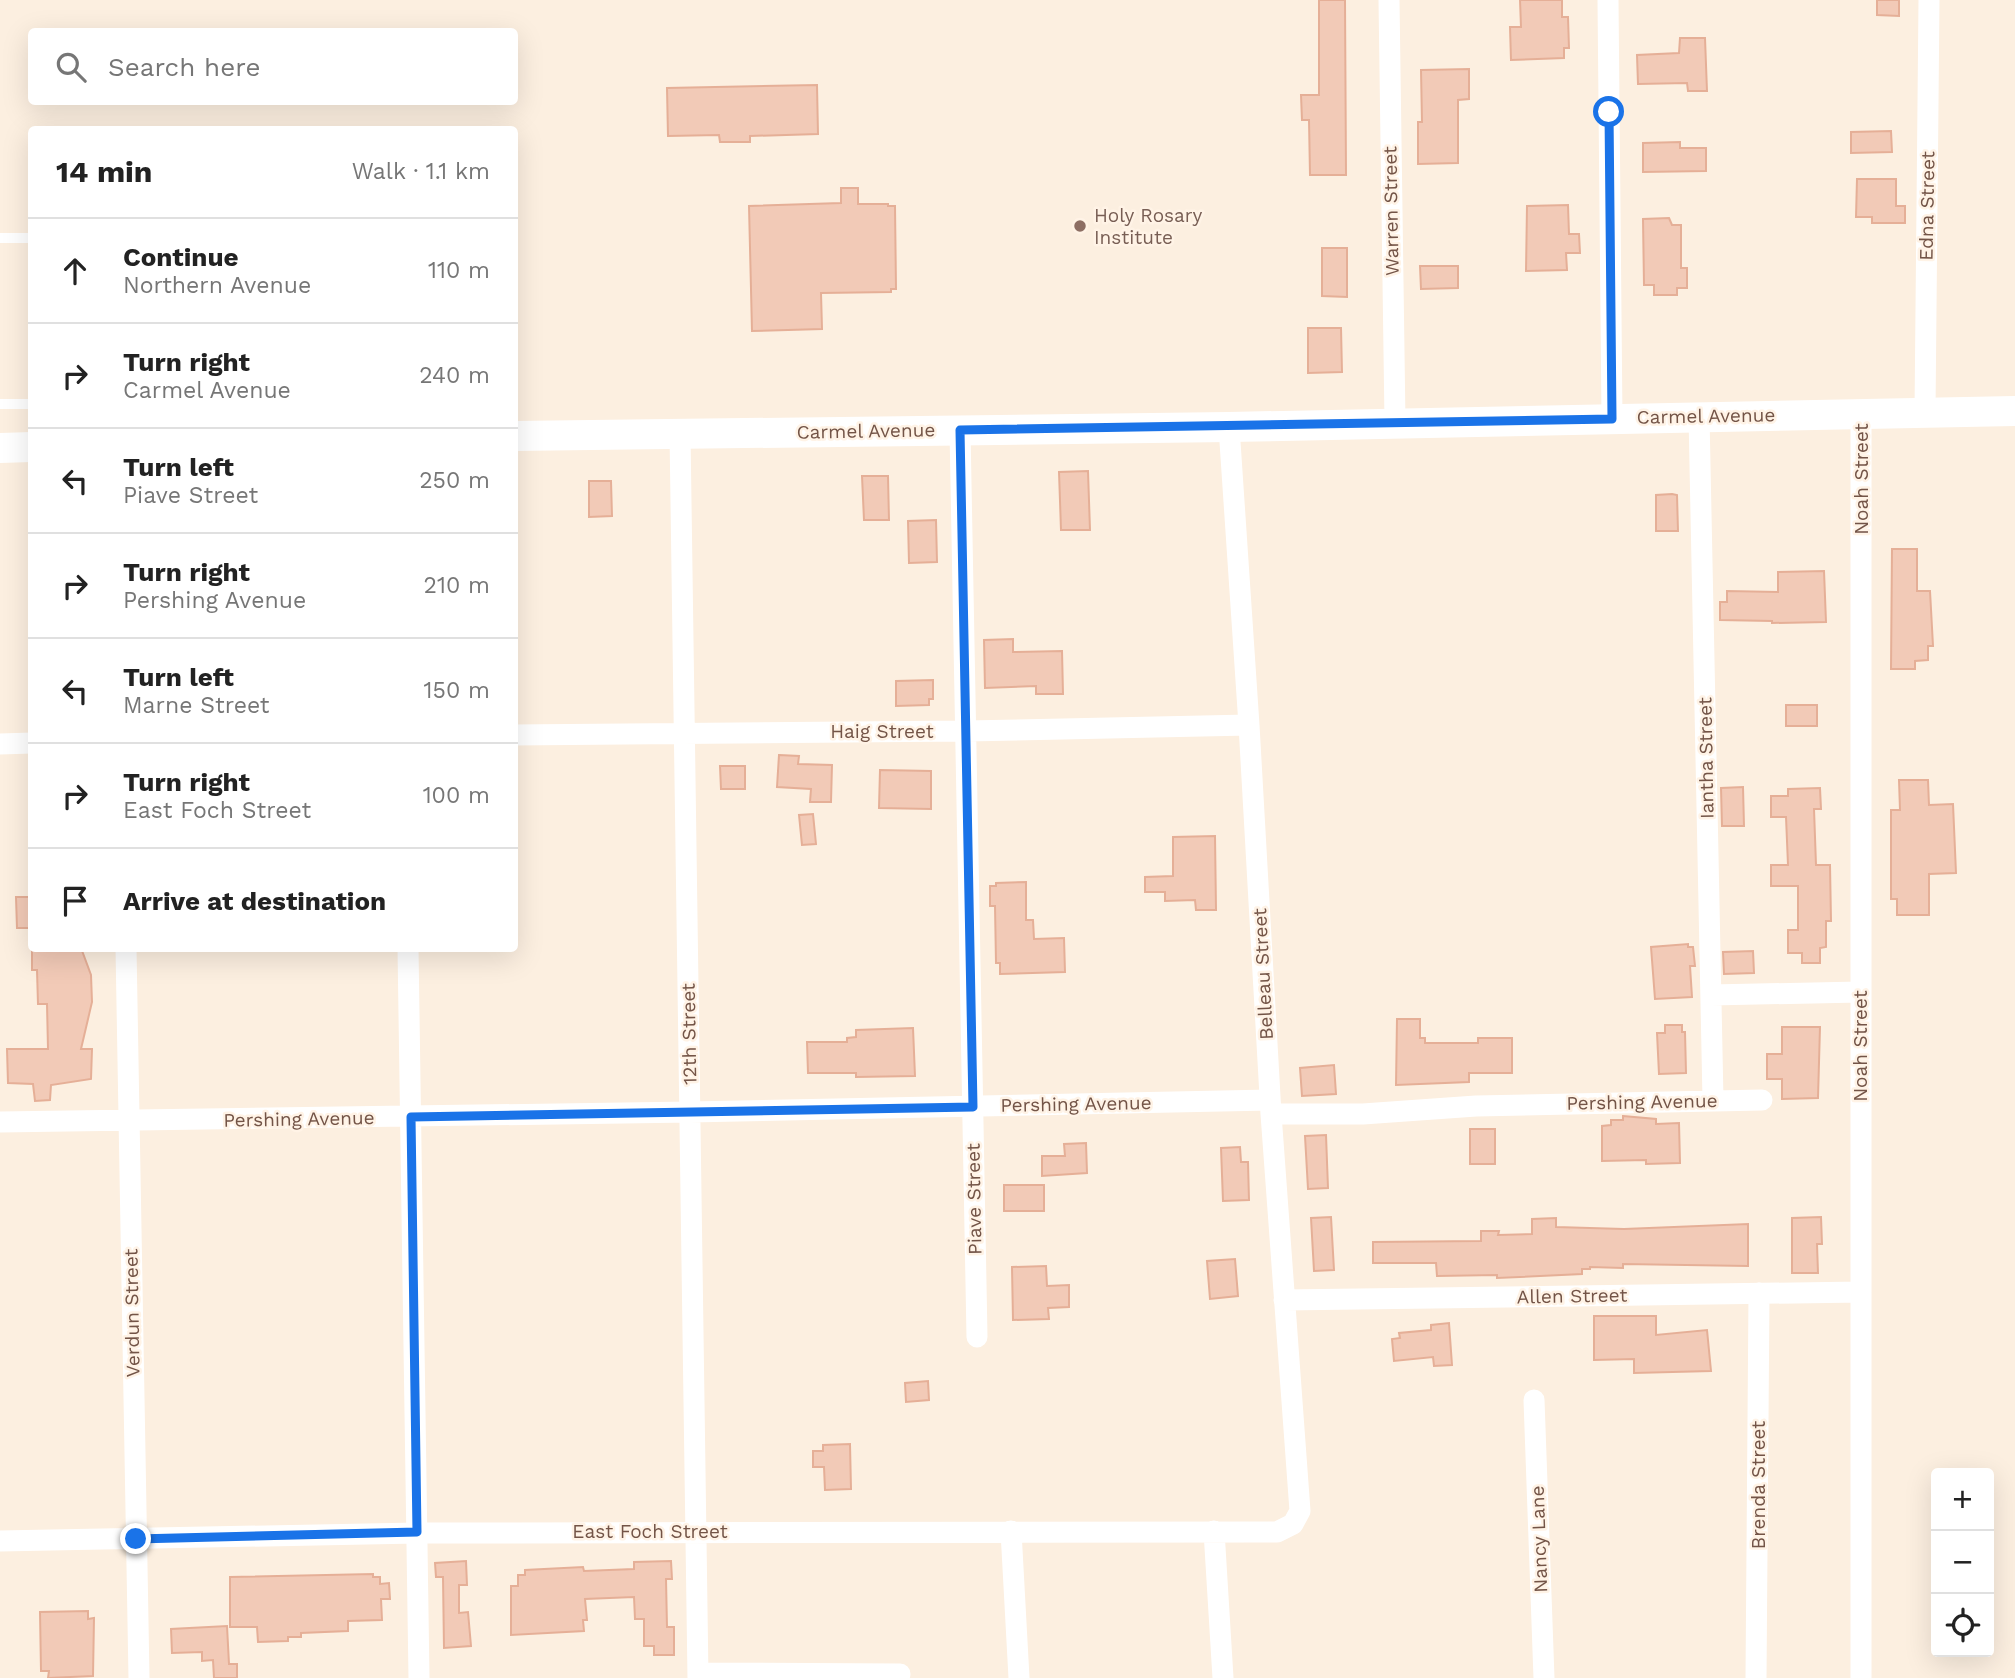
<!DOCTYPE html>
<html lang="en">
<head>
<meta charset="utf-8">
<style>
  body { margin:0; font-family:"Work Sans",sans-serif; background:#f6f6f6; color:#222 }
  .controls { position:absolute; right:21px; bottom:21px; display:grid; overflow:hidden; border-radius:7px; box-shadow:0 7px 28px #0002 }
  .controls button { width:63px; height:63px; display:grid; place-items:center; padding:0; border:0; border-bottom:2px solid #e0e0e0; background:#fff; color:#222; font:35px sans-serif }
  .stop { position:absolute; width:21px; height:21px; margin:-16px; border:5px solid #1a73e8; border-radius:50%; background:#fff }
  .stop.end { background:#1a73e8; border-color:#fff; box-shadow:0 2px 7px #0008 }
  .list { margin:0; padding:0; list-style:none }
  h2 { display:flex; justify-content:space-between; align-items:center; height:91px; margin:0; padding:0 28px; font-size:30px }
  h2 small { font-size:23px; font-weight:400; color:#767676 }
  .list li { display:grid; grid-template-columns:46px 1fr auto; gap:21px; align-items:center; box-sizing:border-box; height:105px; padding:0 28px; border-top:2px solid #e0e0e0 }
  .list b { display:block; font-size:26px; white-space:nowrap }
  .list p { margin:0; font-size:23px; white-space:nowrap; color:#767676 }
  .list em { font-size:23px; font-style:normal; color:#767676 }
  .icon { flex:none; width:38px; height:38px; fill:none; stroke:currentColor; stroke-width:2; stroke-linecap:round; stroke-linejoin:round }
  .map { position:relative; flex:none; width:2015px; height:1678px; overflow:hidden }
  .search { position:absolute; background:#fff; box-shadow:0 7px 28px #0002; left:28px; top:28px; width:490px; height:77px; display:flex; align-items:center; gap:18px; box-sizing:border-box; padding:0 24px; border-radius:7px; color:#767676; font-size:26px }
  .panel { position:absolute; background:#fff; box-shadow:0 7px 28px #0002; left:28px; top:126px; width:490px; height:826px; border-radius:7px }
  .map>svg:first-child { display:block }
</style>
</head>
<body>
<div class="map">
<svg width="2015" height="1678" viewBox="0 0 2015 1678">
  <rect width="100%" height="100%" fill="#fcefe0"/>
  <path fill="#f2cab7" stroke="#e5af97" stroke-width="2" d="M1319 0H1345L1346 175H1310L1309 120H1302L1301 95H1319Z
    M1520 0H1562V17H1568L1569 48H1564V58L1511 60 1510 27H1521Z
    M1877 0H1899V16L1877 15Z
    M1680 38H1705L1707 91H1688L1687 83 1638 84 1637 55 1679 53Z
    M1469 69V99L1458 100V163L1418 164V122H1422L1421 70Z
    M817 85 818 134 750 136V142H720L719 135 668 136 667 88Z
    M1891 131 1892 152 1851 153V132Z
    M1680 142V148H1706V171L1643 172V143Z
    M1857 179H1896V206H1905V223H1872V217H1856Z
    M841 188H858V204H888V206H895L896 289H891V292L821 293 822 329 752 331 749 206 841 203Z
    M1568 205 1569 234H1579L1580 253H1566L1567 270 1526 271 1527 206Z
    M1669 218 1672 225H1681V268H1687V288H1677V295H1654V285H1644L1643 219Z
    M1322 248H1347V297L1322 296Z
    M1420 266H1458V288L1421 289Z
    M1308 328H1341L1342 372 1308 373Z
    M1088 471 1090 530H1061L1059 472Z
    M862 476H888L889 520H864Z
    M589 481H611L612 516 589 517Z
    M1672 494 1677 495 1678 531H1656V495Z
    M936 520 937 562 909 563 908 521Z
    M1892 549H1917V591H1930L1933 646H1928V660L1915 661V669H1891Z
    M1824 571 1826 622 1772 623V621L1720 620V602H1727V591L1778 592V572Z
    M1013 639V652L1062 651 1063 694H1036V686L985 688 984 640Z
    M933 680V699H929V705L896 706V681Z
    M1786 705H1817V726H1786Z
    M779 755 799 756 798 764 832 765 831 802H810L811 789 777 787Z
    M720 766H745V789H721Z
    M880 770 931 771V809L879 808Z
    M1899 780H1928L1929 805 1953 804 1956 873 1929 874V915H1897V899H1891V810H1900Z
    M1743 787 1744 826H1722L1721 788Z
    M1820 788 1821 809H1814L1816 865H1830L1831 921H1826V947L1820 948V963H1802V953H1788V930H1798V886H1771V865H1788L1786 817H1771V796H1788V789Z
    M813 814 816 844 802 845 799 815Z
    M1215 836 1216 910H1196L1195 900 1165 901V892H1145V877L1173 876V837Z
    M1026 882V920H1033L1034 939 1064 938 1065 972 1000 974V963H996L995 906H990V886H996V883Z
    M16 897H32V928H17Z
    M1688 944V947H1693L1695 966H1690L1692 997 1655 999 1651 947Z
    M32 948H81L91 975 92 1002 81 1049H92L91 1079 51 1085 50 1100 35 1101 33 1084 8 1083 7 1049H48L47 1004H38L37 970H32Z
    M1753 951 1754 973 1724 974 1723 952Z
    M1397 1019H1420V1038H1425V1043H1478V1038H1512V1073H1469V1082L1396 1085Z
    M1665 1025H1682V1032H1685L1686 1073 1659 1074 1657 1033H1665Z
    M1782 1027H1820L1818 1098 1782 1099V1079H1767V1054H1782Z
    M913 1028 915 1076 856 1077V1073H808L807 1042H847V1038L856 1037V1030Z
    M1334 1065 1336 1094 1302 1096 1300 1068Z
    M1623 1116 1656 1119V1124L1679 1123 1680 1163 1646 1164V1160L1602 1161V1126L1611 1125V1120H1623Z
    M1470 1129H1495V1164H1470Z
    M1326 1135 1328 1188 1308 1189 1305 1136Z
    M1086 1143 1087 1173 1042 1176V1156H1065L1064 1144Z
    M1240 1147 1241 1162H1248L1249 1200 1223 1201 1221 1148Z
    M1004 1185H1044V1211H1004Z
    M1331 1217 1334 1270 1314 1271 1311 1218Z
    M1821 1217 1822 1244H1817L1818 1273H1792V1218Z
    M1556 1218V1227L1624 1229 1748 1224V1266L1623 1264V1268L1590 1267V1269H1582V1274L1497 1278V1275L1437 1276 1436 1263H1373V1242L1481 1241V1231H1499L1498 1235 1532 1234V1219Z
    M1235 1259 1238 1296 1210 1299 1207 1261Z
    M1046 1266 1047 1286 1069 1285V1307L1048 1308 1049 1319 1013 1320 1012 1267Z
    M1594 1316H1656V1335L1707 1330 1711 1371 1634 1373V1359L1594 1360Z
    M1449 1323 1452 1365 1434 1366 1433 1357 1394 1361 1392 1339 1400 1338 1399 1333 1431 1330V1325Z
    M928 1381 929 1400 906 1402 905 1383Z
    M850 1444 851 1489 825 1490 824 1467H813V1451H823V1445Z
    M466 1561 467 1585H459V1613L468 1612 471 1646 444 1648 443 1577H436L435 1563Z
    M671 1561 672 1579H666L667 1627H674V1655H654V1646H644V1619H635L634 1597 585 1599 587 1620H583L584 1631 511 1635V1586H518V1575H525V1570L583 1567 584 1571 634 1569V1562Z
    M373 1574V1577H380V1584L389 1583 390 1599H381L382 1620 348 1621V1631L301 1633V1637H288V1641L258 1642 257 1627H230V1577Z
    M88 1611V1619L94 1618 93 1676 48 1678 49 1671H41L40 1612Z
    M227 1626 229 1664H237V1678H214L213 1660 202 1661V1652L172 1653 171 1629Z"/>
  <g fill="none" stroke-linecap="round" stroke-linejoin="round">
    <path stroke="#fff" stroke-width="10" d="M0 238H32
      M0 404H32"/>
    <path stroke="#fff" stroke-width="21" d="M1389 0 1395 422
      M1608 0 1612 419
      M1925 412 1929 0
      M1861 413V1678
      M1699 416 1713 1100
      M960 430 977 1337
      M680 433 698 1678
      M514 735 966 731 1249 725
      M0 744 32 743
      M126 948 139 1678
      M408 948 419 1678
      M1711 995 1860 992
      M1271 1114H1363L1476 1106 1762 1100
      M0 1122 690 1112 1270 1100
      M1284 1300 1861 1292
      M1534 1400 1544 1678
      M1011 1531 1019 1678
      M1214 1531 1223 1678
      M0 1541 417 1533 1277 1532 1293 1524 1300 1511 1271 1114 1249 725 1229 427
      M698 1673 900 1674
      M1756 1678 1759 1293"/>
    <path stroke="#fff" stroke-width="30" d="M514 436 1229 427 2015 411
      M0 448 32 447"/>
  </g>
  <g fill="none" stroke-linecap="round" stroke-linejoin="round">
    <path stroke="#1a73e8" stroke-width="9" d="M136 1539 417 1532 411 1117 973 1107 960 430 1612 419 1609 112"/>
  </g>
  <circle fill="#8d6e63" stroke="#fff3e6" stroke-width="2.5" cx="1080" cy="226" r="7"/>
  <g text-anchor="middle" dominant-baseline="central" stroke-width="5" stroke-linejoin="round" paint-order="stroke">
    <g font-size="19" fill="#735447" stroke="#fff3e6">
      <text transform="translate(1927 206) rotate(-89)">Edna Street</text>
      <text transform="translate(1391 211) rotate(-91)">Warren Street</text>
      <text transform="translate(1706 416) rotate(-1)">Carmel Avenue</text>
      <text transform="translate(866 431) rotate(-1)">Carmel Avenue</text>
      <text transform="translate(1861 479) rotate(-90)">Noah Street</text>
      <text x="882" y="731">Haig Street</text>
      <text transform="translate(1706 758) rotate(-91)">Iantha Street</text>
      <text transform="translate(1263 974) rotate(-93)">Belleau Street</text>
      <text transform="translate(689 1034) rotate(-91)">12th Street</text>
      <text transform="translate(1860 1046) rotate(-90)">Noah Street</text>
      <text transform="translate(1642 1102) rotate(-1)">Pershing Avenue</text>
      <text transform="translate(1076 1104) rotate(-1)">Pershing Avenue</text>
      <text transform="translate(299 1119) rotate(-1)">Pershing Avenue</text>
      <text transform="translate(974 1199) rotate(-91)">Piave Street</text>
      <text transform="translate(1572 1296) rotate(-1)">Allen Street</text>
      <text transform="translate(132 1313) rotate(-91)">Verdun Street</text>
      <text transform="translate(1758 1485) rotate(-90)">Brenda Street</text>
      <text x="650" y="1531">East Foch Street</text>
      <text transform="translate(1539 1539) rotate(-92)">Nancy Lane</text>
    </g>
    <g font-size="19" fill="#785e54" stroke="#fff3e6" text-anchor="start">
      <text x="1094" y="215">Holy Rosary<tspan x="1094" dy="22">Institute</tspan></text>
    </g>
  </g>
</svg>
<div class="controls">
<button>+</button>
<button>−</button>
<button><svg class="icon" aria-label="locate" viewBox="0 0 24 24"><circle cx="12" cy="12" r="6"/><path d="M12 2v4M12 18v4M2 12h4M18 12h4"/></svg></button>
</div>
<div class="stop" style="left:1609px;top:112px"></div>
<div class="stop end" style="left:136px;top:1539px"></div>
<div class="search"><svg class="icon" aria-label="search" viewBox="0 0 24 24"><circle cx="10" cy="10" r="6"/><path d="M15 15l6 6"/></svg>Search here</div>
<section class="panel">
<h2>14 min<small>Walk · 1.1 km</small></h2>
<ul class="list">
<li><svg class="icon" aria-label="ahead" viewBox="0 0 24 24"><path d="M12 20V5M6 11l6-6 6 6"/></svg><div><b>Continue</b><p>Northern Avenue</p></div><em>110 m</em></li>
<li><svg class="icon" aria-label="right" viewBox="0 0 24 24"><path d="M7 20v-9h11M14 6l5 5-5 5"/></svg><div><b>Turn right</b><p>Carmel Avenue</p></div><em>240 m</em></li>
<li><svg class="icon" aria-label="left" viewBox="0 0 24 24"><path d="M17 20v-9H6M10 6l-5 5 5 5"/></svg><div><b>Turn left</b><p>Piave Street</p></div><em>250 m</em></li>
<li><svg class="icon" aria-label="right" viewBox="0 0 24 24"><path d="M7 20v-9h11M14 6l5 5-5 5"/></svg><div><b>Turn right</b><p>Pershing Avenue</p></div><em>210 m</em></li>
<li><svg class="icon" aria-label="left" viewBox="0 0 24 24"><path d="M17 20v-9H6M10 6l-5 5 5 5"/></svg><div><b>Turn left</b><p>Marne Street</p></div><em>150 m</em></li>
<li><svg class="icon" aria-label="right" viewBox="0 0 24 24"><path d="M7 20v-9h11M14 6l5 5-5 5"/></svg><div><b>Turn right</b><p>East Foch Street</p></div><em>100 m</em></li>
<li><svg class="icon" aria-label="arrive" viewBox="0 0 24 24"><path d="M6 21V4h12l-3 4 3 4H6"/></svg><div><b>Arrive at destination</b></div></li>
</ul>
</section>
</div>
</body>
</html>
